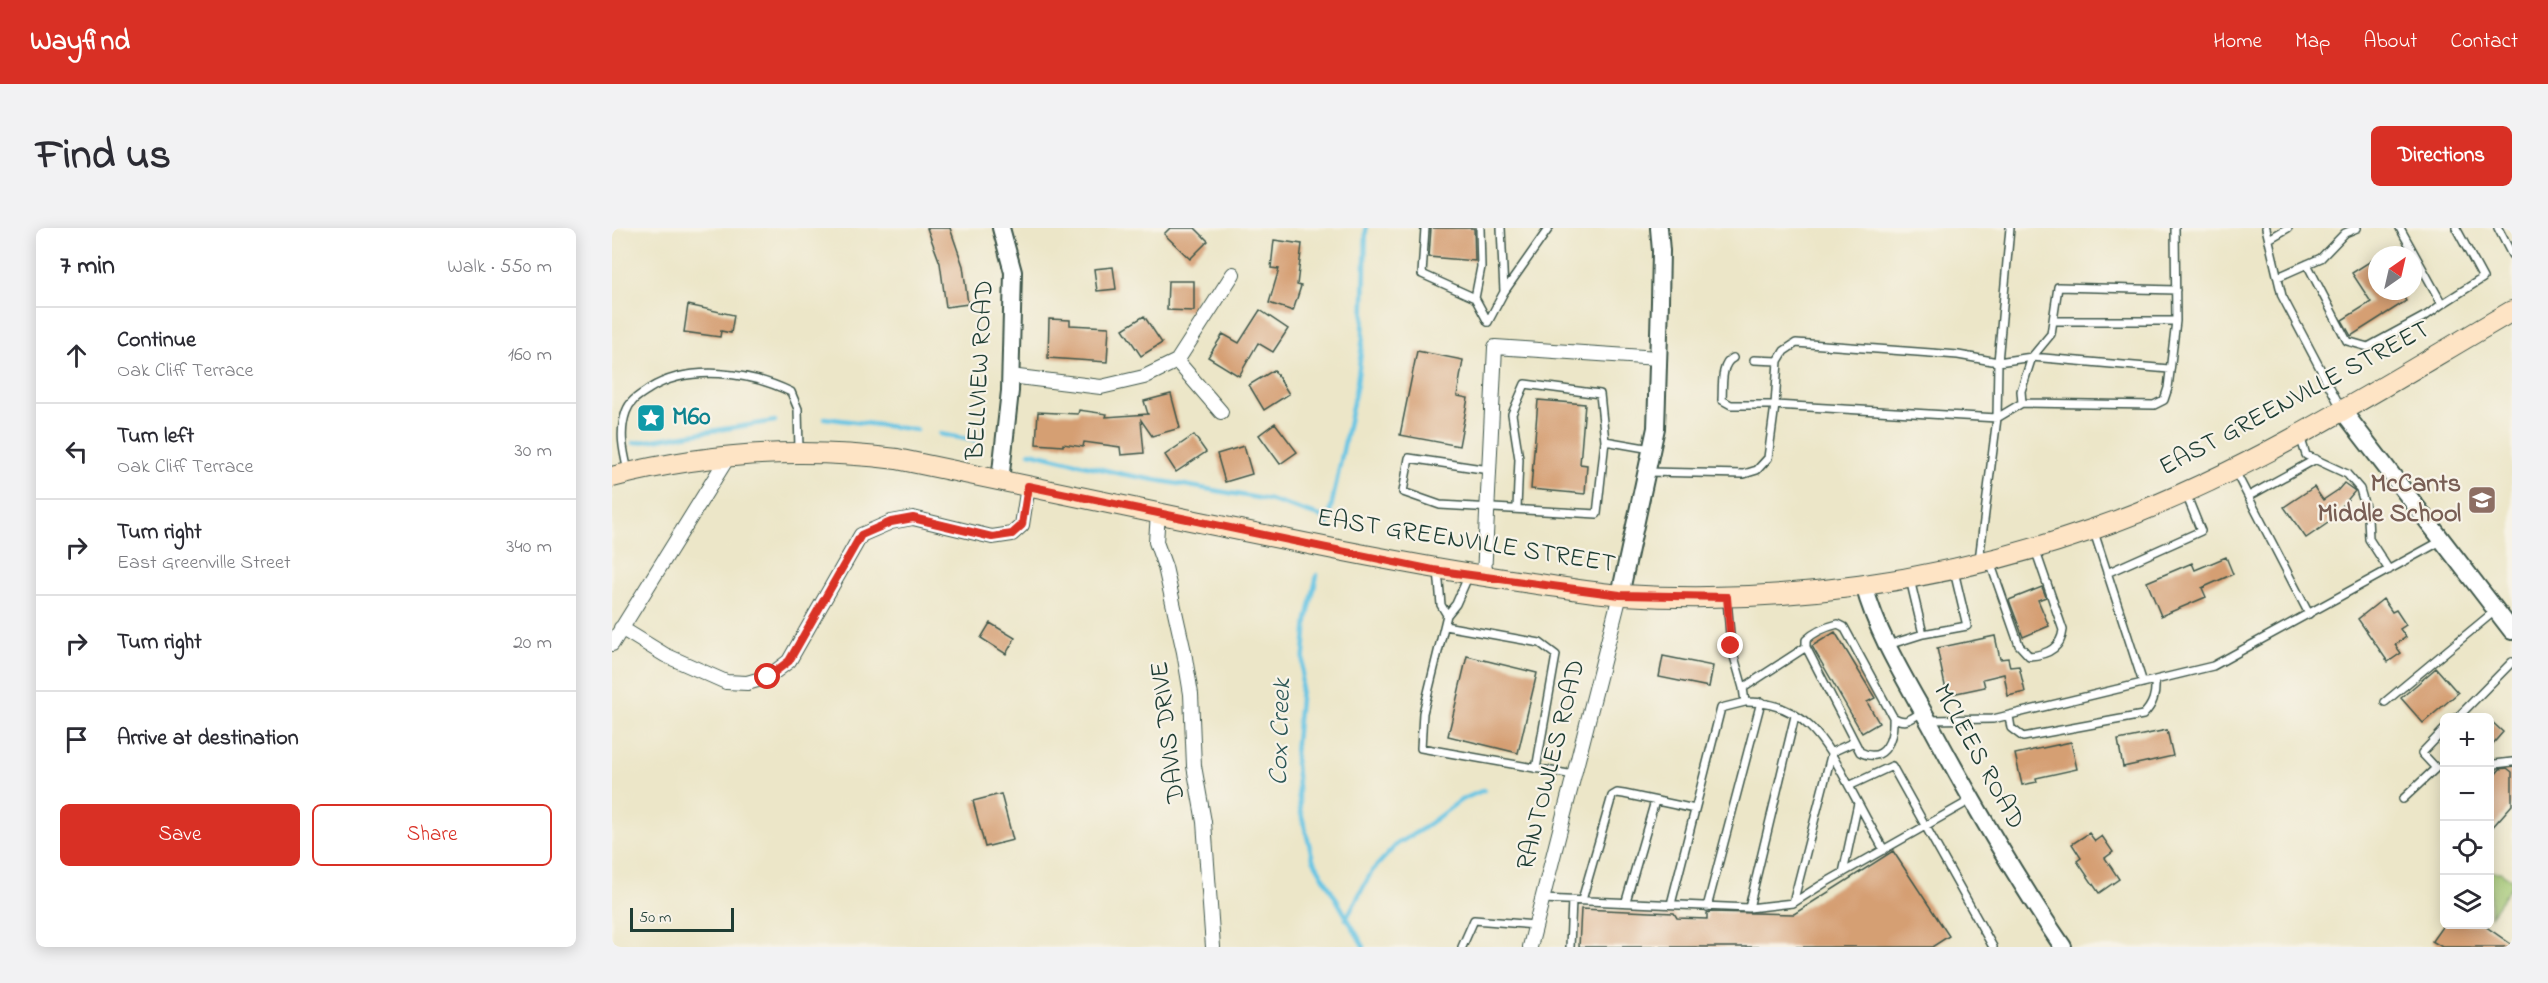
<!DOCTYPE html>
<html lang="en">
<head>
<meta charset="utf-8">
<style>
  body { margin:0; font-family:"Indie Flower",sans-serif; background:#f2f2f3; color:#2b2b33 }
  .controls { position:absolute; right:18px; bottom:18px; display:grid; overflow:hidden; border-radius:9px; box-shadow:0 3px 15px #0003 }
  .controls button { width:54px; height:54px; display:grid; place-items:center; padding:0; border:0; border-bottom:2px solid #e1e1e2; background:#fff; color:#2b2b33; font:30px sans-serif }
  .compass { position:absolute; left:1756px; top:18px; width:54px; height:54px; border-radius:50%; background:#fff; box-shadow:0 3px 15px #0003; rotate:34deg }
  .scale { position:absolute; left:18px; bottom:15px; width:104px; box-sizing:border-box; padding-left:6px; border:3px solid #1f3d34; border-top:0; font-size:16px; line-height:21px; white-space:nowrap; color:#1f3d34; -webkit-text-stroke:4px #f7f3e8; paint-order:stroke }
  .stop { position:absolute; width:18px; height:18px; margin:-14px; border:4px solid #d93025; border-radius:50%; background:#fff }
  .stop.end { background:#d93025; border-color:#fff; box-shadow:0 2px 6px #0008 }
  .list { margin:0; padding:0; list-style:none }
  h2 { display:flex; justify-content:space-between; align-items:center; height:78px; margin:0; padding:0 24px; font-size:26px }
  h2 small { font-size:20px; font-weight:400; color:#7c7c81 }
  .list li { display:grid; grid-template-columns:39px 1fr auto; gap:18px; align-items:center; box-sizing:border-box; height:96px; padding:0 24px; border-top:2px solid #e1e1e2 }
  .list b { display:block; font-size:22px; white-space:nowrap }
  .list p { margin:0; font-size:20px; white-space:nowrap; color:#7c7c81 }
  .list em { font-size:20px; font-style:normal; color:#7c7c81 }
  .actions { display:flex; gap:12px; padding:18px 24px }
  .actions a { flex:1; padding:14px 0; border:2px solid #d93025; border-radius:9px; text-align:center; font-size:21px; color:#d93025 }
  .actions .main { background:#d93025; color:#fff }
  .icon { flex:none; width:33px; height:33px; fill:none; stroke:currentColor; stroke-width:2; stroke-linecap:round; stroke-linejoin:round }
  .map { position:relative; flex:none; width:1900px; height:719px; overflow:hidden; border-radius:9px }
  header { display:flex; align-items:center; gap:36px; box-sizing:border-box; height:84px; padding:0 30px; background:#d93025; color:#fff }
  header strong { font-size:28px }
  nav { display:flex; gap:33px; margin-inline-start:auto; font-size:21px }
  .intro { display:flex; align-items:center; justify-content:space-between; box-sizing:border-box; height:144px; padding:0 36px }
  h1 { margin:0; font-size:42px }
  .button { padding:15px 27px; border-radius:9px; background:#d93025; color:#fff; font-size:21px; font-weight:700 }
  main { display:flex; gap:36px; padding:0 36px }
  aside { flex:1; background:#fff; border-radius:9px; box-shadow:0 3px 15px #0003 }
  .map>svg:first-child { display:block }
</style>
</head>
<body>
<header>
<strong>Wayfind</strong>
<nav><a>Home</a><a>Map</a><a>About</a><a>Contact</a></nav>
</header>
<div class="intro"><h1>Find us</h1><a class="button">Directions</a></div>
<main>
<aside>
<h2>7 min<small>Walk · 550 m</small></h2>
<ul class="list">
<li><svg class="icon" aria-label="ahead" viewBox="0 0 24 24"><path d="M12 20V5M6 11l6-6 6 6"/></svg><div><b>Continue</b><p>Oak Cliff Terrace</p></div><em>160 m</em></li>
<li><svg class="icon" aria-label="left" viewBox="0 0 24 24"><path d="M17 20v-9H6M10 6l-5 5 5 5"/></svg><div><b>Turn left</b><p>Oak Cliff Terrace</p></div><em>30 m</em></li>
<li><svg class="icon" aria-label="right" viewBox="0 0 24 24"><path d="M7 20v-9h11M14 6l5 5-5 5"/></svg><div><b>Turn right</b><p>East Greenville Street</p></div><em>340 m</em></li>
<li><svg class="icon" aria-label="right" viewBox="0 0 24 24"><path d="M7 20v-9h11M14 6l5 5-5 5"/></svg><div><b>Turn right</b></div><em>20 m</em></li>
<li><svg class="icon" aria-label="arrive" viewBox="0 0 24 24"><path d="M6 21V4h12l-3 4 3 4H6"/></svg><div><b>Arrive at destination</b></div></li>
</ul>
<div class="actions"><a class="main">Save</a><a>Share</a></div>
</aside>
<div class="map">
<svg width="1900" height="719" viewBox="0 0 1900 719">
  <rect width="100%" height="100%" fill="#f7f3e8"/>
  <filter id="ink" filterUnits="userSpaceOnUse"><feTurbulence type="fractalNoise" baseFrequency=".0167" numOctaves="2"/><feDisplacementMap in="SourceGraphic" scale="12" xChannelSelector="R" yChannelSelector="G"/><feConvolveMatrix kernelMatrix="1 2 1 2 8 2 1 2 1" color-interpolation-filters="sRGB"/></filter>
  <filter id="wash" filterUnits="userSpaceOnUse"><feTurbulence type="fractalNoise" baseFrequency=".008" numOctaves="4" result="noise"/><feDisplacementMap in="SourceGraphic" scale="24" xChannelSelector="R" yChannelSelector="G"/><feGaussianBlur stdDeviation="1.35" result="paint"/><feColorMatrix in="noise" values="0 0 0 0 0 0 0 0 0 0 0 0 0 0 0 0 0 1.4 0 .05"/><feComposite in="paint" operator="in"/></filter>
  <g filter="url(#wash)">
    <rect width="100%" height="100%" fill="#ece6c8"/>
    <path fill="#a2c772" stroke="#608253" stroke-width="1.5" d="M1878 644H1888L1900 652V657L1878 688Z"/>
    <g fill="none" stroke-linecap="round" stroke-linejoin="round">
      <path stroke="#66c5e4" stroke-width="4.5" d="M213 190 305 202
        M328 206 365 213
        M22 215 163 193
        M418 224 510 246 657 272 717 291
        M715 299 745 155 751 109 754 0
        M705 347 695 392 683 526 688 581 701 631 752 719
        M734 691 760 643 785 616 810 601 849 572 872 562"/>
    </g>
    <g id="blocks">
      <path fill="#d59f73" d="M315 0H338L351 38 356 76 334 79 328 35Z
        M558 0H583L596 13 578 31 552 6Z
        M819 0H862L863 33 817 29Z
        M662 12 690 16 685 57 689 58 681 83 657 75 667 41 659 40Z
        M1765 29V63H1788L1794 73 1739 108 1730 92 1759 74 1740 45Z
        M501 39 504 61 485 63 482 41Z
        M556 53H582V83L555 82Z
        M76 77 122 87 119 105 109 103 108 109 72 104Z
        M648 82 676 101 661 124 646 115 627 148 596 129 611 106 627 115Z
        M532 88 550 115 529 128 511 101Z
        M437 91 458 92V97L497 99 495 134 436 130Z
        M805 123 851 132 845 168 856 170 847 218 788 207Z
        M662 142 677 166 652 182 637 157Z
        M559 166 568 200 540 208 529 192 532 225 509 227 508 219 472 214 471 219 451 216V218L424 216 426 184 466 186 467 182 495 186 494 189 536 186 532 173Z
        M926 172 973 176 968 236 975 237 973 266 919 261Z
        M663 195 685 224 668 236 647 207Z
        M582 207 594 224 564 244 553 227Z
        M632 218 640 246 613 254 605 226Z
        M1732 255 1743 263 1716 295 1694 310 1672 279 1702 259 1711 272 1726 262Z
        M1614 329 1621 346 1590 360 1594 369 1549 388 1535 354 1580 335 1583 342Z
        M1430 359 1434 369 1426 372 1437 398 1411 409 1397 372Z
        M1771 371 1780 384 1784 382 1794 397 1788 401 1794 409 1783 417 1789 425 1776 434 1746 391Z
        M378 395 403 410 394 426 369 410Z
        M1223 404 1263 470 1255 474 1267 495 1250 505 1200 418Z
        M1383 408 1388 431 1396 430 1398 439 1407 438 1413 464 1396 468 1392 446 1371 451 1373 459 1335 467 1325 420Z
        M855 428 925 445 906 525 836 508Z
        M1051 428 1101 438 1097 459 1047 449Z
        M1824 440 1846 465 1811 495 1789 470Z
        M1878 492 1891 504 1878 519Z
        M1555 502 1561 528 1511 539 1506 512Z
        M1459 514 1465 541 1424 550 1425 554 1410 557 1403 526Z
        M1895 540 1900 544V577L1878 602V553L1888 541Z
        M389 566 401 612 373 619 361 573Z
        M1477 605 1483 613 1490 608 1501 624 1493 630 1507 651 1487 665 1465 633 1469 630 1460 616Z
        M1281 623 1337 708 1320 719H967L969 681 1062 685 1065 690 1095 691V685L1098 684 1182 686Z
        M1832 696H1870L1900 717V719H1830L1820 713Z"/>
    </g>
  </g>
  <g filter="url(#ink)">
    <use href="#blocks" fill-opacity="0" stroke="#3e564a" stroke-width="1.5"/>
    <g fill="none" stroke-linecap="round" stroke-linejoin="round">
      <g stroke="#3e564a" stroke-width="10">
        <path id="service" d="M813 0 810 46 863 70
          M868 0 869 39 863 70 876 94
          M889 0 892 63
          M1398 0 1386 134 1420 129 1557 141
          M1654 0 1670 68 1730 182
          M1788 0 1830 76 1871 50 1844 0
          M1886 0 1900 27
          M1657 11 1676 0
          M1695 36 1735 113 1756 119 1815 87 1830 76
          M1666 49 1709 30 1733 5 1745 0
          M1441 93H1564
          M876 94 892 64 937 0
          M1121 130C1108 136 1111 160 1110 172L1119 177H1163L1166 133
          M1142 132 1166 133 1172 123 1184 115 1346 127 1386 134 1385 190
          M1410 175 1409 163 1420 129 1439 106 1446 59 1564 62
          M1385 190 1410 175 1542 177 1552 172 1556 160 1564 93 1563 0
          M1688 208 1694 227 1735 246 1742 254 1748 261 1756 289 1757 311 1777 342
          M877 242 797 230 791 264 828 277 985 286 993 213 1039 221
          M16 243C11 222 7 204 14 184 18 172 28 167 37 161 77 136 138 144 179 164L186 181 187 222
          M1623 243 1697 386
          M1035 244 1132 246 1145 242 1156 230 1163 177 1385 190 1367 332
          M1637 268 1704 231
          M905 280 907 231 900 186 913 156 988 166 993 213
          M1482 304 1531 455
          M1378 334 1407 417 1417 428C1435 427 1449 420 1451 402L1423 321
          M826 342 829 377 835 387 844 376 856 349
          M1495 345 1589 303 1574 266
          M1115 372 1119 418 1131 460 1133 474C1191 473 1213 512 1237 558 1248 579 1260 601 1272 622
          M835 387 811 485 809 520 962 547
          M833 398 928 415 944 427 924 541
          M1311 406 1355 398 1342 343
          M1276 417 1311 406 1298 351
          M1131 460 1194 419
          M1773 474 1884 382
          M1397 488 1399 500 1411 509 1531 487C1541 477 1544 467 1543 452
          M1281 489C1282 509 1274 537 1248 524L1194 419V412C1203 403 1214 399 1226 396L1232 399 1281 489C1294 497 1298 491 1310 484
          M1845 490 1900 434
          M1318 492 1381 491 1601 438 1829 313
          M1878 544 1883 536 1900 534
          M1237 558 1280 538 1381 719
          M1791 571 1824 540 1810 525 1832 502
          M1231 645 1246 575
          M930 671 1137 680 1181 675 1211 656 1359 572
          M970 672 1000 568 1005 565 1012 566 1083 581
          M1014 673 1043 573
          M1181 675 1220 524 1242 514
          M1059 676 1109 480 1133 474
          M1095 679 1149 474
          M1137 680 1183 488
          M850 719 862 692 923 697
          M958 719 960 672"/>
      </g>
      <g stroke="#3e564a" stroke-width="16">
        <path id="minor" d="M565 133 609 184
          M398 148 489 159 532 149 565 133 621 46
          M546 285 544 314 553 339 572 424 579 466 582 538 592 594 601 719
          M872 349 883 119 1046 130
          M9 400 53 427 114 454 135 455 156 449 177 433 249 307 279 294 301 290 380 309 400 306 410 297 416 258
          M0 416 116 229
          M918 719 1008 367"/>
      </g>
      <g stroke="#3e564a" stroke-width="20">
        <path id="tertiary" d="M1730 182 1900 403
          M388 253 398 163 401 44 389 0
          M1252 357C1265 406 1293 451 1318 496 1359 572 1402 647 1451 719
          M1008 367 1044 200 1048 74 1049 23 1047 0"/>
      </g>
      <g stroke="#3e564a" stroke-width="22">
        <path id="secondary" d="M0 249C93 225 189 219 285 231 420 259 556 288 692 315 770 331 848 345 926 356 954 360 983 365 1011 367 1169 377 1329 354 1479 302 1628 251 1764 162 1900 83"/>
      </g>
      <use href="#service" stroke="#fff" stroke-width="7"/>
      <use href="#minor" stroke="#fff" stroke-width="14"/>
      <use href="#tertiary" stroke="#fff" stroke-width="16"/>
      <use href="#secondary" stroke="#fee4c5" stroke-width="20"/>
    </g>
  </g>
  <g fill="none" stroke-linecap="round" stroke-linejoin="round" filter="url(#ink)">
    <path stroke="#d93025" stroke-width="8" d="M156 449 177 433 249 307 279 294 301 290 380 309 400 306 410 297 416 258 821 342 1008 367 1115 369 1119 418"/>
  </g>
  <defs>
    <g id="sight-square" transform="scale(1.5)"><rect x="-9" y="-9" width="18" height="18" rx="4" fill="#0f9aa8" stroke="#f7f3e8"/><path d="M0-6L1.8-2.2L6-1.7L2.9 1.2L3.7 5.4L0 3.3L-3.7 5.4L-2.9 1.2L-6-1.7L-1.8-2.2Z" fill="#fff"/></g>
    <g id="school-square" transform="scale(1.5)"><rect x="-9" y="-9" width="18" height="18" rx="4" fill="#8d6e63" stroke="#f7f3e8"/><path d="M0-5L7-2L0 1L-7-2ZM-4 1L0 2.5L4 1V4Q0 6-4 4Z" fill="#fff"/></g>
  </defs>
  <g fill-rule="evenodd">
    <use href="#sight-square" x="39" y="190"/>
    <use href="#school-square" x="1870" y="272"/>
  </g>
  <g text-anchor="middle" dominant-baseline="central" stroke-width="4.5" stroke-linejoin="round" paint-order="stroke">
    <g font-size="26" fill="#1f3d34" stroke="#f7f3e8">
      <text transform="translate(369 142) rotate(-87)">BELLVIEW ROAD</text>
      <text transform="translate(1683 171) rotate(-28)">EAST GREENVILLE STREET</text>
      <text transform="translate(854 314) rotate(9)">EAST GREENVILLE STREET</text>
      <text transform="translate(557 504) rotate(-97)">DAVIS DRIVE</text>
      <text transform="translate(1366 529) rotate(61)">MCLEES ROAD</text>
      <text transform="translate(940 537) rotate(-76)">RANTOWLES ROAD</text>
    </g>
    <g font-size="26" font-weight="bold" fill="#0d838f" stroke="#f7f3e8" text-anchor="start">
      <text x="60" y="190">M60</text>
    </g>
    <g font-size="26" font-weight="bold" fill="#785e54" stroke="#f7f3e8" text-anchor="end">
      <text x="1849" y="257">McCants<tspan x="1849" dy="30">Middle School</tspan></text>
    </g>
    <g font-size="27" font-style="italic" fill="#2d5857" stroke="#f7f3e8">
      <text transform="translate(669 504) rotate(-88)">Cox Creek</text>
    </g>
  </g>
</svg>
<div class="controls">
<button>+</button>
<button>−</button>
<button><svg class="icon" aria-label="locate" viewBox="0 0 24 24"><circle cx="12" cy="12" r="6"/><path d="M12 2v4M12 18v4M2 12h4M18 12h4"/></svg></button>
<button><svg class="icon" aria-label="layers" viewBox="0 0 24 24"><path d="M12 4l9 5-9 5-9-5zM3 14l9 5 9-5"/></svg></button>
</div>
<svg class="compass" viewBox="-18 -18 36 36"><path d="M0-13l5 13h-10z" fill="#e53935"/><path d="M0 13l5-13h-10z" fill="#7c7c81"/></svg>
<div class="scale">50 m</div>
<div class="stop" style="left:156px;top:449px"></div>
<div class="stop end" style="left:1119px;top:418px"></div>
</div>
</main>
</body>
</html>
